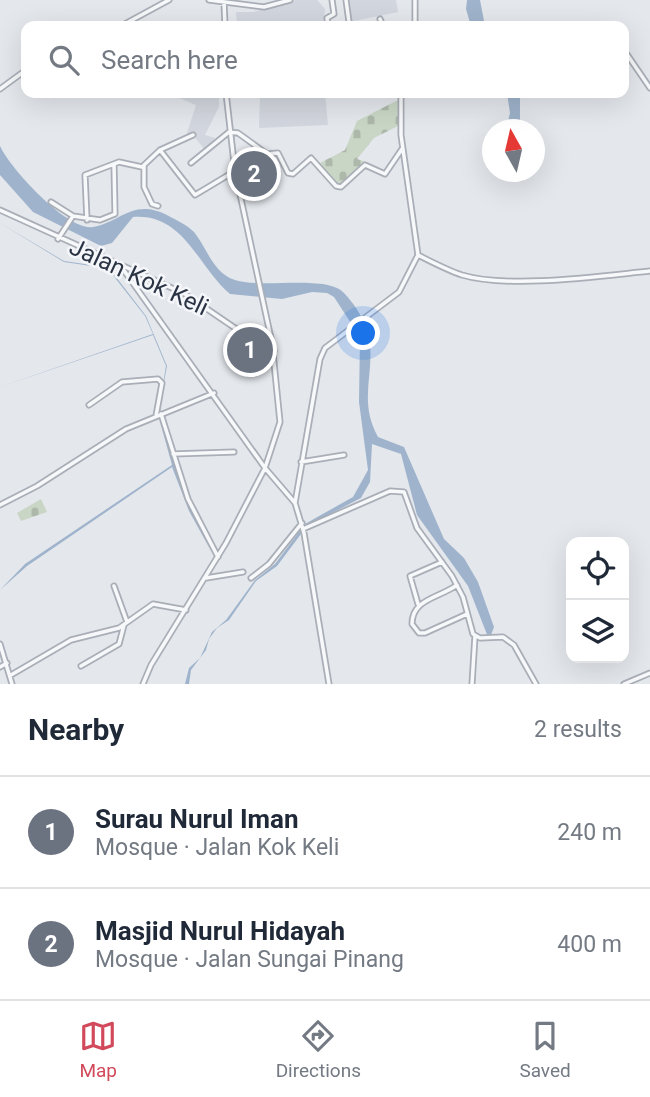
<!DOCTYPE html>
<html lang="en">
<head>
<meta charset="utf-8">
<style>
  body { margin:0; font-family:Roboto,sans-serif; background:#f2f2f3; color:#1f2937 }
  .controls { position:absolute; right:21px; bottom:21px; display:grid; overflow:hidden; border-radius:14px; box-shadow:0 7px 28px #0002 }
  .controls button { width:63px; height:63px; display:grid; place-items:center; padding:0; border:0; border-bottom:2px solid #e0e1e3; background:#fff; color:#1f2937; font:35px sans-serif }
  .compass { position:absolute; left:482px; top:119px; width:63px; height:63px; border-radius:50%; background:#fff; box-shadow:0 7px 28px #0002; rotate:352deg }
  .you { position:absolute; left:364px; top:334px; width:24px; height:24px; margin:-18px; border:5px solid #fff; border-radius:50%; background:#1a73e8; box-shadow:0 0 0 10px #1a73e833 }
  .badge { display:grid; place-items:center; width:46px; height:46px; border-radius:50%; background:#d1495b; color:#fff; font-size:23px; font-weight:700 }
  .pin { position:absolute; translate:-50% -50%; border:4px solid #fff; box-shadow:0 2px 7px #0006 }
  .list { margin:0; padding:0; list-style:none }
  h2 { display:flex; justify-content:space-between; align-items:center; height:91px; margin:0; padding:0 28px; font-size:30px }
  h2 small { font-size:23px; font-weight:400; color:#747a83 }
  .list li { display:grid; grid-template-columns:46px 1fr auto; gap:21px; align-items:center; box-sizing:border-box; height:112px; padding:0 28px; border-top:2px solid #e0e1e3 }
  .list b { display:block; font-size:26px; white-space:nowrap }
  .list p { margin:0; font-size:23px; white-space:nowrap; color:#747a83 }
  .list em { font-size:23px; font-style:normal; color:#747a83 }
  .icon { flex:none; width:38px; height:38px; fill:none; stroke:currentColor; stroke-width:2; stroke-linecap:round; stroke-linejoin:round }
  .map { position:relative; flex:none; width:650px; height:684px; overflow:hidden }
  .search { position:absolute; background:#fff; box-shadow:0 7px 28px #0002; left:21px; right:21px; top:21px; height:77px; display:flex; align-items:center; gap:18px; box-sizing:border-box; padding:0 24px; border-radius:14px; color:#747a83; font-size:26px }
  .sheet { height:315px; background:#fff }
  nav { display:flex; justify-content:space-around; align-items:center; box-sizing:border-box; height:98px; border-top:2px solid #e0e1e3; background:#fff; font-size:19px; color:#747a83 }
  nav a { display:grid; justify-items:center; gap:4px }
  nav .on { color:#d1495b }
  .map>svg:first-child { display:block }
</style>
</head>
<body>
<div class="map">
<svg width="650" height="684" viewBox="0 0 650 684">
  <defs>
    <pattern id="cemetery-stones" width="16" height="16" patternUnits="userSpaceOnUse" patternTransform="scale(1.75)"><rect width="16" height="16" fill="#c9d6c5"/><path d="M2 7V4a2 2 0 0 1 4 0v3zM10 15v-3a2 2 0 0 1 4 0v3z" fill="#adb8ab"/></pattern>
  </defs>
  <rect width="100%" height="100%" fill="#e4e7ec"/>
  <path fill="#d2d6de" d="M296 0H317L325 9 324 20 319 26H237L236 12H253Z
    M347 0H396L398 12 349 22Z
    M180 93H219V107L205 135 215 138 205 150 192 134 186 136 196 105 177 97Z
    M260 93H325L328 125 259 128Z"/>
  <path fill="url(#cemetery-stones)" d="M398 100V126L374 138 357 159 366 162 344 183 335 184 320 163 345 150 357 121Z
    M41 499 47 512 21 521 17 513Z"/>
  <path fill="#9fb4cc" d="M467 0H480L485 26H471L466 9Z
    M507 93H520V129H506L510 113Z
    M0 146C10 168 67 231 93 227 121 222 133 198 167 215 176 220 187 225 194 232 207 248 213 273 235 280 261 289 327 274 344 293 397 350 349 385 378 437L404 447 444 539 464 558 478 582 494 627 491 635 488 637 468 586 417 515 401 454 372 444 370 482 361 498 307 526 277 566 256 581 229 620 217 628 209 639 206 650 191 670 189 684H185L189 668 200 658 212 632 226 620 255 580 275 564 305 524 353 497 368 470 359 402 360 337 334 297 327 293 312 292 282 299 230 294C198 267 184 213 133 217L112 243 101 246 33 212 0 175Z
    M0 223 64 261 98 266 113 273 146 316 167 366 159 409 166 366 153 335 0 387 153 334 145 316 112 274 98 267 64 262Z
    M159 418 185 496 210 549 189 511 172 467 27 566 0 590 25 564 172 465Z"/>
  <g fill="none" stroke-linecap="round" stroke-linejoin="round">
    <g stroke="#a9aeb7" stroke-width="7">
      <path id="minor" d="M209 0 264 7 290 0
        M346 0 349 22
        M415 0V26
        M224 2 225 26
        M380 19 383 26
        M121 26 169 0
        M328 26 327 18 334 14 332 0
        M624 50 650 88
        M0 89 26 70
        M48 93H50
        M160 150 193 135
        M191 163 229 132 238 133 267 154 278 153 288 173 293 174 311 158 336 186 341 187 365 165 385 174 402 149
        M144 166V187L152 204 158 206
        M51 202 73 216
        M0 210 185 294 260 345 274 351
        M87 220 85 175 119 162 142 167 160 150 195 195 235 171
        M58 239 73 216 100 220 115 214 114 164
        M418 255C432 262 447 270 462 275 509 289 600 276 650 271
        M120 265 265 468 295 503 304 533 329 684
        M89 405 122 382 158 379 162 383 156 416
        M161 414 188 499 218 557
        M173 454 234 452
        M301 462 344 455
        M295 503 320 359 325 348 399 292 418 255 401 135V93
        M0 505 37 486 126 429 214 393
        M303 529 390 491 404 492 417 528 452 576 463 597 473 634 480 638 503 637 514 645 536 684
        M206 578 243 572
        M251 578 269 564 302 523
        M457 585C439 598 412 599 412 624L419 633H425L467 614
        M114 586 127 622
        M418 604 410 576 442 562
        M0 644 12 684
        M81 666 119 644 124 625
        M0 667 7 663
        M11 675 71 640 119 628 153 604 186 610
        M143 684 151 665 226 543 265 468 280 422 272 343 235 171 226 93
        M472 684 475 636
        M624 684 650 673"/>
    </g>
    <use href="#minor" stroke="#f7f8fa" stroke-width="3.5"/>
  </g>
  <g text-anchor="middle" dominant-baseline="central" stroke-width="5" stroke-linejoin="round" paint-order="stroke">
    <g font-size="24" fill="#2b3445" stroke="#f4f6f9">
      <text transform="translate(139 277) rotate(25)">Jalan Kok Keli</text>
    </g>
  </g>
</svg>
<div class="controls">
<button><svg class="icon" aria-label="locate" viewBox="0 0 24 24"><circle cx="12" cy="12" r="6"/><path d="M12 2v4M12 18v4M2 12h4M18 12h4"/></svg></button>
<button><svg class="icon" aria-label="layers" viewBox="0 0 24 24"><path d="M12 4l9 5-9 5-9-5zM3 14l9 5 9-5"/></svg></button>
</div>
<svg class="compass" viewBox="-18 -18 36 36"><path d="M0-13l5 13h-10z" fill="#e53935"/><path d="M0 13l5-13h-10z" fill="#747a83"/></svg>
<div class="you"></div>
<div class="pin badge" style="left:250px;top:350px;background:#6b7280">1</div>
<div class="pin badge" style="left:254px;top:174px;background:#6b7280">2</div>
<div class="search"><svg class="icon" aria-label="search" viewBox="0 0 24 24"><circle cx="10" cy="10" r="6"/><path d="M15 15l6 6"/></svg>Search here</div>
</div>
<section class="sheet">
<h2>Nearby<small>2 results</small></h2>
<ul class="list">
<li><span class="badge" style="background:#6b7280">1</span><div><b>Surau Nurul Iman</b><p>Mosque · Jalan Kok Keli</p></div><em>240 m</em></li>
<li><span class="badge" style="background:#6b7280">2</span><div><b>Masjid Nurul Hidayah</b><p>Mosque · Jalan Sungai Pinang</p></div><em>400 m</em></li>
</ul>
</section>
<nav>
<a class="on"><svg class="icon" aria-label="map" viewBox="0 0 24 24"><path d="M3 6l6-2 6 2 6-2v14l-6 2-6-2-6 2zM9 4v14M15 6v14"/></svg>Map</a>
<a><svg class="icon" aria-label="directions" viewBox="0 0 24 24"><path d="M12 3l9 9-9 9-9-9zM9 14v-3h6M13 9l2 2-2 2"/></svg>Directions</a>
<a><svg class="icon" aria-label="saved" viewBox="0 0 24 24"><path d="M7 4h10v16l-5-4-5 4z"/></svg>Saved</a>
</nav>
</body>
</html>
